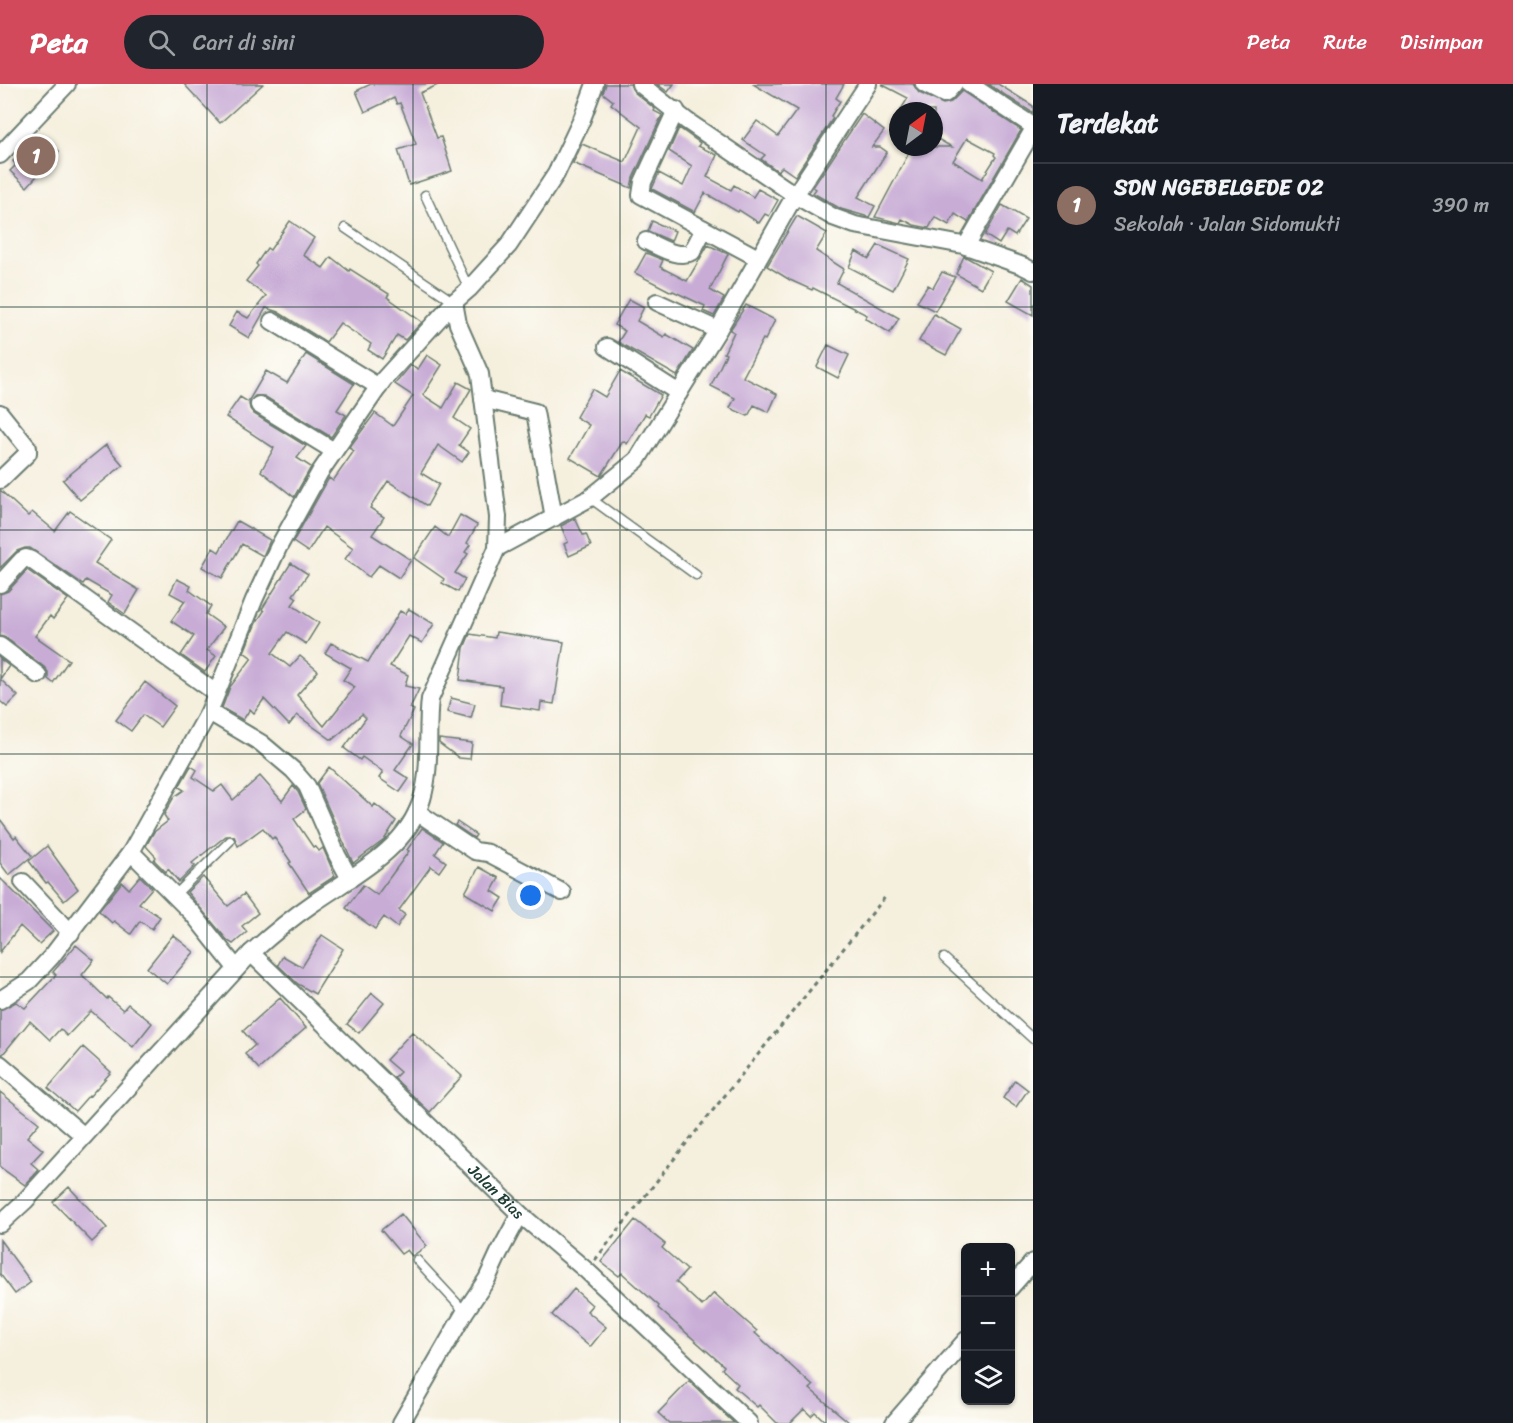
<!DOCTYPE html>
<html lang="id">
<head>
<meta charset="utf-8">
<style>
  body { margin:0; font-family:Sriracha,sans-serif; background:#20242c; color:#f1f3f6 }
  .controls { position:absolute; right:18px; bottom:18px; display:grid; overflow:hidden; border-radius:9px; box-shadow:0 2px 4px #0004 }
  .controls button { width:54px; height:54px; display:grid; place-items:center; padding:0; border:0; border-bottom:2px solid #363941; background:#171b24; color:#f1f3f6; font:30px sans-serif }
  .compass { position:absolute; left:889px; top:18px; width:54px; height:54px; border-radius:50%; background:#171b24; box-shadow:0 2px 4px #0004; rotate:32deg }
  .you { position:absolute; left:531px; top:812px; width:21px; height:21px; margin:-15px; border:4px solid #fff; border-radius:50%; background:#1a73e8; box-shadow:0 0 0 9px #1a73e833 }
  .badge { display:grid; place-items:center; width:39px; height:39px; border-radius:50%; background:#d1495b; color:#fff; font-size:20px; font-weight:700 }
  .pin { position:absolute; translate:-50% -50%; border:3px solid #fff; box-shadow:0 2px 6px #0006 }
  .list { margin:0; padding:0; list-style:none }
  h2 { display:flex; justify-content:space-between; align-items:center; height:78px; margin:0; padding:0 24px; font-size:26px }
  h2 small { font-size:20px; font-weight:400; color:#9ea1a6 }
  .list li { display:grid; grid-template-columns:39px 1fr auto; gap:18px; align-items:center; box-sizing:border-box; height:84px; padding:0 24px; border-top:2px solid #363941 }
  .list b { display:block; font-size:22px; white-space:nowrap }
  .list p { margin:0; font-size:20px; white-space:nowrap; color:#9ea1a6 }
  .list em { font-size:20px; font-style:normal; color:#9ea1a6 }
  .icon { flex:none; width:33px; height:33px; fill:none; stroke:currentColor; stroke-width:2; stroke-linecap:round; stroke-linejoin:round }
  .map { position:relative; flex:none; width:1033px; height:1339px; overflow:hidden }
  header { display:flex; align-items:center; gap:36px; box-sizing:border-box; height:84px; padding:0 30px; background:#d1495b; color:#fff }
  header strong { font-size:28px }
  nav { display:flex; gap:33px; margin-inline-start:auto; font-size:21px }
  .search { width:420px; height:54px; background:#20242c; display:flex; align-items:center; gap:15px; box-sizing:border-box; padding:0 21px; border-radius:33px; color:#9ea1a6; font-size:22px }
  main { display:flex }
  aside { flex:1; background:#171b24 }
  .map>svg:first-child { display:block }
</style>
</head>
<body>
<header>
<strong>Peta</strong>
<div class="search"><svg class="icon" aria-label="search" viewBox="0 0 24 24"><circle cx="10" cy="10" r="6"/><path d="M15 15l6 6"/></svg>Cari di sini</div>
<nav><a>Peta</a><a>Rute</a><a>Disimpan</a></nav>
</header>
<main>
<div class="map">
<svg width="1033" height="1339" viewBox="0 0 1033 1339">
  <rect width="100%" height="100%" fill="#fdfcf7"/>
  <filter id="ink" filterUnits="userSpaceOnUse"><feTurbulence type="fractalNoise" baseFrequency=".0167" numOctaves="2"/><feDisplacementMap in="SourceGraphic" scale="12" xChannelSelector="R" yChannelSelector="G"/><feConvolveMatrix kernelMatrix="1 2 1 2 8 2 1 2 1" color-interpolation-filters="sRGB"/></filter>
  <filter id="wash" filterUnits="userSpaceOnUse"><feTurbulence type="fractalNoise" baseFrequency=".008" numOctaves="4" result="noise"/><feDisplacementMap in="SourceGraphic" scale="24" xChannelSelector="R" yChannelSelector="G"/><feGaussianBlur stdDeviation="1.35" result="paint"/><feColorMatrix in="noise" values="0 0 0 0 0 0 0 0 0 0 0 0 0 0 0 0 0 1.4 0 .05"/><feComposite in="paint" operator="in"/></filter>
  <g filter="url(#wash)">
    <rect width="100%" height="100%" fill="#f5efdd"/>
    <g id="blocks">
      <path fill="#c8acd6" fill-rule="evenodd" d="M184 0H263L220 39Z
        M371 0H440L420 9 437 54 441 53 452 87 409 101 398 66 416 60 400 19 397 20 394 14 365 28 356 7Z
        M606 0H630L634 8 655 25 654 27 662 31 633 94 631 104 573 79 582 60 625 78 641 43 611 20 613 17 603 9Z
        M657 0H674L668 8Z
        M753 0H844L836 14 840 17 831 32 833 34 795 92 782 83 778 87 761 75 765 71 743 56 757 37 778 52 797 26Z
        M881 0H913L919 9 943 20 951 18 962 7 1021 46 968 138 955 130 949 141 935 133 929 144 914 141 902 135 900 139 875 133 912 63H952L934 53V27H900L908 14ZM967 54 995 69 994 71 996 73 982 95 953 77Z
        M988 0H998L1033 22V29Z
        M862 30 884 47 872 63H880L887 68 858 113 875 122 869 133 841 125 813 109 816 105 813 103Z
        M679 44 700 59 698 62 717 71 707 93 731 106 734 101 753 113 758 105 778 116 769 132 765 130 759 139 739 126 738 128 705 109 695 128 652 105 659 89 683 102 692 82 669 67Z
        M42 52 59 67 27 103 10 87 16 81 13 77 33 56 36 59Z
        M1002 121 1026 135 1015 152 1007 147 999 160 985 151Z
        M797 132 827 149 816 167 844 185 837 199 899 234 890 249 865 234 867 231 813 204 812 206 790 196 767 182Z
        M290 137 314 154 303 171 323 184 331 173 349 187 350 185 389 210 387 213 422 238 405 256 397 251 382 275 368 266 371 260 340 239 326 258 278 228 266 224 249 254 229 242 237 228 248 234 266 212 246 197 258 182 256 180 267 164 270 166Z
        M652 137 675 147 671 157 648 147Z
        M708 161 728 170 710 206 724 214 714 232 703 227 705 222 673 207 672 208 635 189 646 169 663 176 660 183 687 197Z
        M878 161 909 175 893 206 849 183 856 167 869 175Z
        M964 172 991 187 981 204 956 190Z
        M942 188 955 193 935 227 917 218 928 201 933 204Z
        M1022 194 1033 201V231L1008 217Z
        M629 215 644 223 637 237 664 253 666 250 693 266 677 292 618 258 625 247 614 241Z
        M746 221 775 236 765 256 763 255 743 293 777 310 769 328 754 321 748 332 730 324 735 314 711 302 726 270 724 269 734 248 730 246Z
        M934 230 961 245 946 271 919 257Z
        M828 261 849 271 838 294 817 283Z
        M306 270 354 300 337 326 346 331 331 353 264 312H255L249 320 250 325 254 330 306 362 297 374 311 383 294 413 261 387 274 364 226 333 240 313 248 318 266 287 287 299Z
        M427 271 442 281 423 311 443 324 458 298 471 305 454 334 470 345 459 361 469 368 462 378 438 361 421 389 439 400 427 422 388 397 370 424 384 433 372 451 411 476 399 494 379 481 369 493 345 475 353 464 324 443 308 468 293 458 329 394 333 397 354 367 349 364 375 329 393 342 413 312 395 300 411 281 418 285Z
        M620 287 661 311 649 332 645 330 627 360 623 357 601 392 570 374 589 341 576 333 592 305 605 313Z
        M106 361 123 381 80 416 63 396Z
        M0 406 28 432 32 428 55 447 70 427 111 456 95 479 139 506 125 530 108 518 112 511 86 496 83 500 30 464H25L17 467 0 484Z
        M460 431 477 441 467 459 470 461 465 468 468 470 455 489 465 495 458 508 442 499 444 495 414 474 435 443 448 453Z
        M575 434 583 451 586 450 591 462 569 472 564 460 568 458 561 442Z
        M237 437 270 456 263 472 242 460 222 494 202 483 213 464 219 468Z
        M291 479 308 490 293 511 297 514 292 521 319 539 306 560 287 548 272 569 290 583 300 572 318 587 297 611 324 642 355 603 343 596 351 584 325 569 331 559 368 578 400 527 405 530 409 525 434 540 422 559 409 552 390 582 408 591 405 602 419 605 410 624 414 626 401 652 413 660 395 686 409 695 400 708 379 694 383 688 362 673 360 676 344 664 366 634 362 630 332 656 297 631 289 641 264 615 254 629 250 625 243 636 222 624 230 603 252 574 244 568 256 539 264 527 262 525Z
        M27 486 68 515 53 535 50 532 35 552 69 576 53 599 48 595V588L44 583 6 554 0 552V510L8 507Z
        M177 495 191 502 189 506 211 522 206 530 224 543 207 566 216 572 205 588 181 571 194 552 171 537 185 517 170 509Z
        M496 548 564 558 554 620 541 618 540 627 500 621 502 602 460 596 464 564 470 550 495 554Z
        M0 575 9 582 0 595 18 612 7 623 0 617Z
        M145 598 175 622 160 643 143 631 131 647 116 636Z
        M451 614 475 620 471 634 447 628Z
        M439 655 472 659 470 675 459 674 439 659Z
        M191 682 197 686 193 693 214 707 222 701 233 716 260 692 282 717 293 702 298 708 306 725 294 735 313 763 315 762 319 767 323 764 335 792 309 809 289 779 291 778 274 753 272 755 263 744 238 762 234 752H226L192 779 195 782 179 798 168 785 166 788 154 776 156 773 146 762 154 748 168 737 164 731 174 713 184 706 179 703Z
        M329 683 373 723 375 720 396 737 384 756 353 779 317 699Z
        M0 735 14 754 16 752 32 772 9 791 0 779Z
        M457 738 476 751 474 754 455 741Z
        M422 744 443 758 435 770 446 778 439 788 431 782 399 826 405 831 397 843 384 833 375 845 346 824 363 801 377 811 409 767 407 766Z
        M47 762 78 805 64 817 48 798 46 799 29 777Z
        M479 783 499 794 492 807 503 814 495 827 465 809Z
        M140 792 152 804 139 819 160 833 152 845 140 837 131 850 114 837 112 839 99 827 122 798 129 805Z
        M203 793 228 822 244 810 258 829 242 842 247 848 233 860 228 857 187 808Z
        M0 794 53 847 39 860 20 842 0 868Z
        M173 851 194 868 167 900 147 884Z
        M322 851 343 865 315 910 298 900 278 881 283 872 302 883Z
        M76 861 94 876 82 891 107 915 108 913 123 926 128 920 152 939 133 963 91 927 67 952 60 945 50 956 30 937 3 970H0V926L16 918 25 924 56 891 53 888Z
        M372 909 384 919 359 949 347 940Z
        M280 914 306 944 259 985 245 970 255 961 243 947Z
        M412 948 462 992 430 1028 394 994 400 988 386 976Z
        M83 963 111 988 90 1012 89 1011 75 1027 48 1004Z
        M1015 996 1028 1006 1016 1023 1003 1014Z
        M0 1008 39 1039 27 1053 43 1066 31 1079 39 1086 25 1101 0 1083Z
        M69 1103 107 1144 92 1158 53 1118Z
        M401 1130 427 1162 412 1172 407 1166 401 1170 381 1146Z
        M635 1136 665 1160 662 1164 687 1186 676 1198 702 1222 714 1209 757 1247 755 1249 813 1302 810 1305 850 1339H827L815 1328 811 1332 804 1325 790 1339H777L759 1321 757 1323 735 1304 738 1300 722 1285 724 1282 658 1224 659 1222 622 1189 619 1192 601 1178Z
        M0 1156 31 1198 15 1210 0 1190Z
        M574 1205 592 1221 587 1227 606 1243 590 1263 552 1231Z
        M689 1297 734 1339H669L658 1329Z"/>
    </g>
  </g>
  <g filter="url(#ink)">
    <use href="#blocks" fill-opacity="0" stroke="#6a7b6f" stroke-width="1.5"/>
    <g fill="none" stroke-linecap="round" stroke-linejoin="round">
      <g stroke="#6a7b6f" stroke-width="11">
        <path id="lane" d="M425 111 469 205
          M345 144 454 218
          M590 414 696 491
          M175 811 230 757
          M944 874 1033 955
          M417 1176 465 1228"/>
      </g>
      <g stroke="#6a7b6f" stroke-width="20">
        <g id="street">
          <path d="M640 0 687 37 795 111 833 133 855 141 963 161 1023 182 1033 187"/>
          <path d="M924 0 944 10 946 9 954 0"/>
          <path d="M969 0 1033 42"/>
          <path d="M676 26 643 98 641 111 758 174"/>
          <path d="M0 71 67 0"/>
          <path d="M646 157C660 163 677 175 692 168L704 145"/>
          <path d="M966 162 1033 46"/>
          <path d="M657 218 718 246"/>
          <path d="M272 237 379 303"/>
          <path d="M607 263 679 309"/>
          <path d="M483 315 535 328 554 434"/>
          <path d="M259 321 334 367"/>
          <path d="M0 329 28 364V369L0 396"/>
          <path d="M497 464 590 414 637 376 718 246 795 111 868 0"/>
          <path d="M0 500 22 476 26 474 31 476 216 609"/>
          <path d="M0 562 38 591"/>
          <path d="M209 628 261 659 293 686 307 702 337 771 350 795"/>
          <path d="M417 728 475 767 488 769 562 808"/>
          <path d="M131 768 193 830 236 884"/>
          <path d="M23 798 71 849"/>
          <path id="s1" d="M251 869 520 1130 587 1187 749 1339"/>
          <path d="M0 916 29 897 52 872 131 768 209 628 254 516 278 464 320 388 384 295 454 218 469 205 509 161 556 90 582 35 595 0"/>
          <path d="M0 980 84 1052"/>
          <path d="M0 1140 25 1117 251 869C271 851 290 835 312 820 353 791 406 767 422 715 432 682 426 648 430 615L497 464 498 433 480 290 458 240 454 218"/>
          <path d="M1010 1204 1033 1178"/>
          <path d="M401 1339 465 1228 487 1195 499 1169 520 1130"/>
          <path d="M894 1339 966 1256"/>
        </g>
      </g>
      <path stroke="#6a7b6f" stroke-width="3" stroke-dasharray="4.5 4.5" stroke-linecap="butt" d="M595 1176 685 1061 886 812"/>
      <use href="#lane" stroke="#fff" stroke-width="8"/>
      <use href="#street" stroke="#fff" stroke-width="16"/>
    </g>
  </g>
  <path fill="none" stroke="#1f3d34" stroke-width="1.5" stroke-opacity="0.55" d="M207 0V1339M413 0V1339M620 0V1339M826 0V1339M0 223H1033M0 446H1033M0 670H1033M0 893H1033M0 1116H1033"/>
  <g text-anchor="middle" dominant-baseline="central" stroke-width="5" stroke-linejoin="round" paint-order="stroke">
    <g font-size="16" fill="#1f3d34" stroke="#fdfcf7">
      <text stroke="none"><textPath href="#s1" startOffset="342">Jalan Bias</textPath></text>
    </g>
  </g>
</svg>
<div class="controls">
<button>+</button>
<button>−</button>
<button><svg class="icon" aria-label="layers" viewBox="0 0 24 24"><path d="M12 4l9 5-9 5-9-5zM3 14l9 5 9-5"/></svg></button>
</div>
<svg class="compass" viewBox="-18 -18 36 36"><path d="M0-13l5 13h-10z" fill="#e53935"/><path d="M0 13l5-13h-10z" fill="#9ea1a6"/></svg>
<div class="you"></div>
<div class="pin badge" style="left:36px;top:72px;background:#8d6e63">1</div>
</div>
<aside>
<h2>Terdekat<small></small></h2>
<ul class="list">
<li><span class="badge" style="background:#8d6e63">1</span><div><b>SDN NGEBELGEDE 02</b><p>Sekolah · Jalan Sidomukti</p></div><em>390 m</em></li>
</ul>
</aside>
</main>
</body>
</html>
